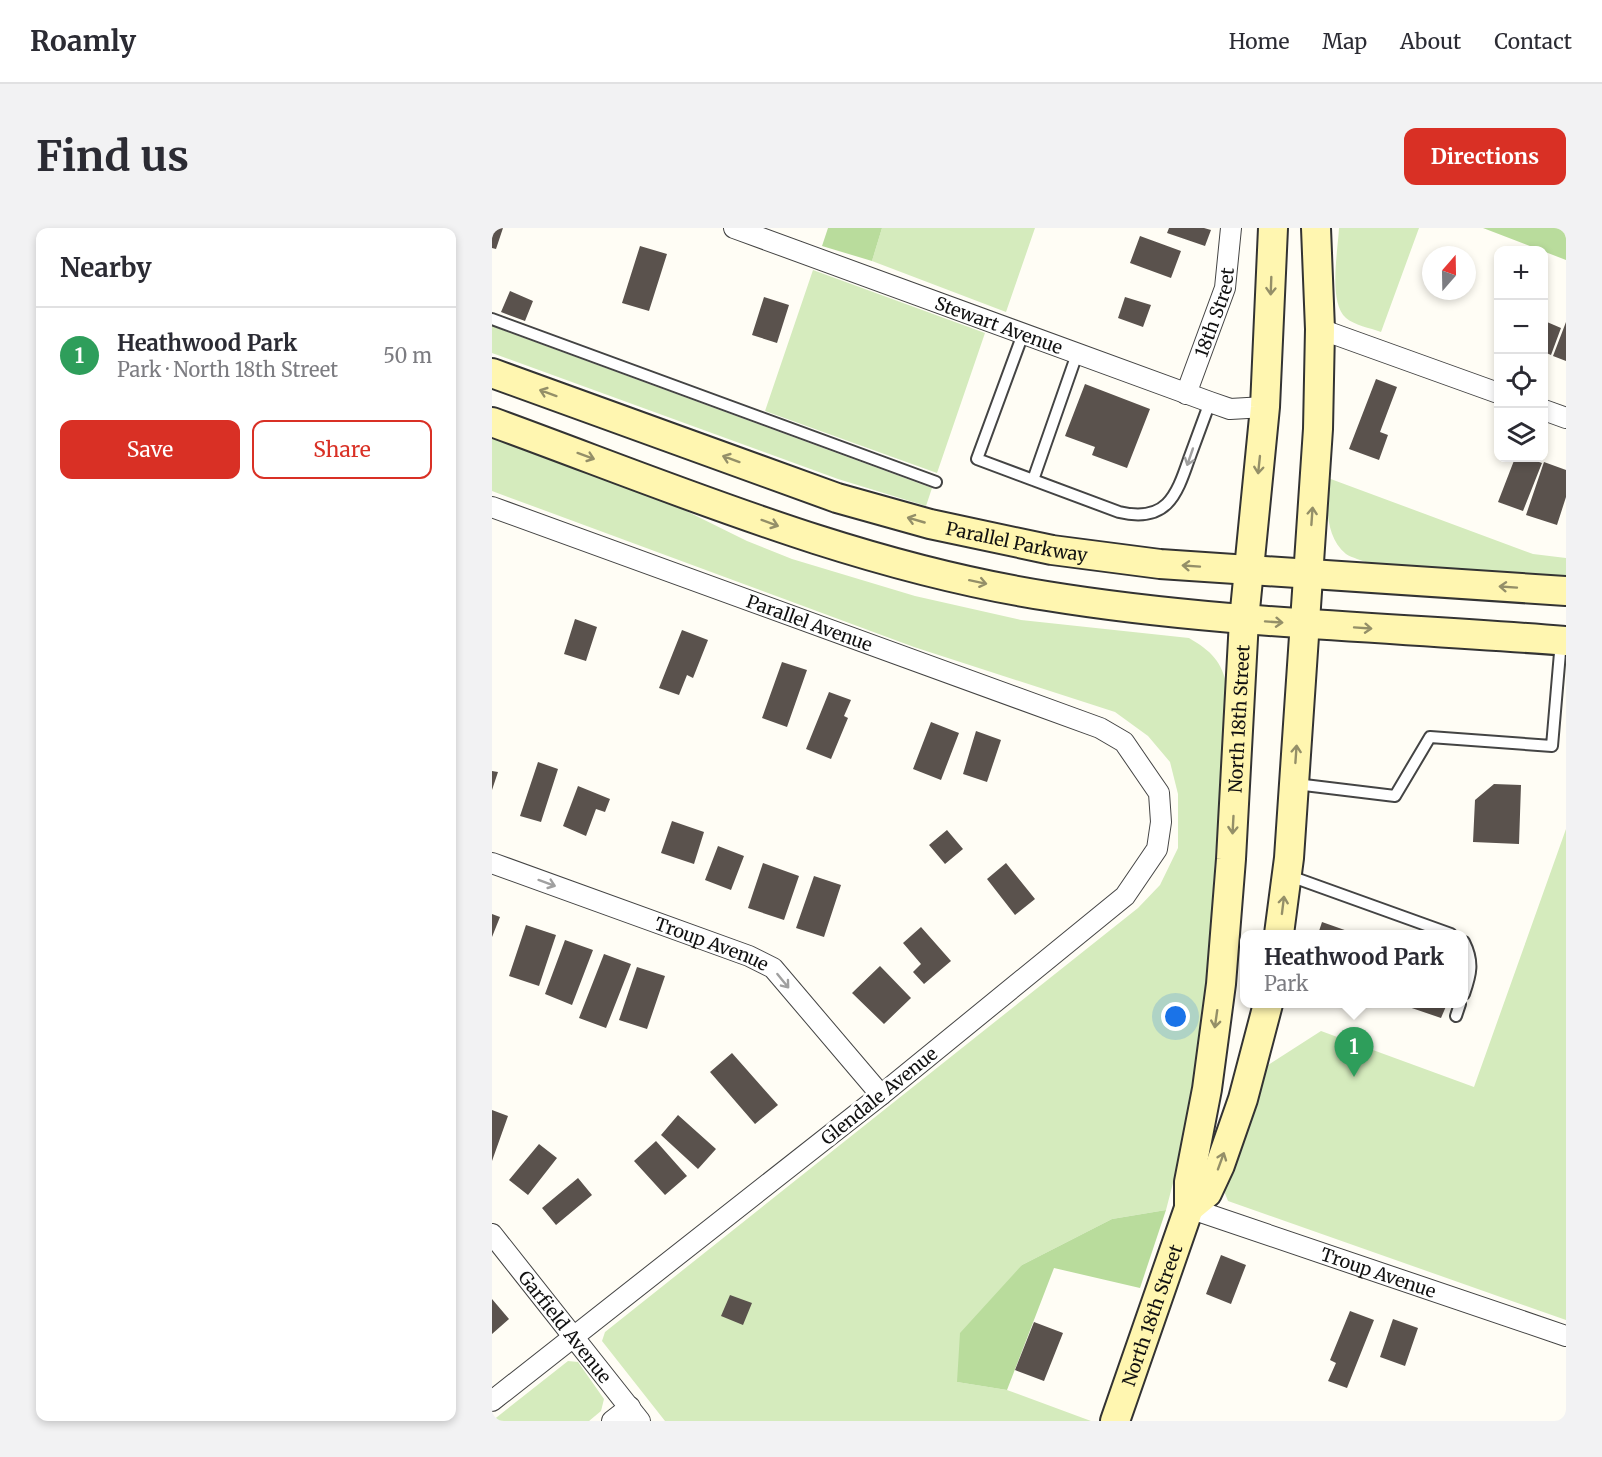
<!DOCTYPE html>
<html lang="en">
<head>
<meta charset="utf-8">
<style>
  body { margin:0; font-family:Merriweather,serif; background:#f2f2f3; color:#2b2b33 }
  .controls { position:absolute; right:18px; top:18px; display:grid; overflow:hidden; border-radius:12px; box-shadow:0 3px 9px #0003 }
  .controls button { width:54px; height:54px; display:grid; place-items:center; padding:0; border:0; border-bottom:2px solid #e1e1e2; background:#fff; color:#2b2b33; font:30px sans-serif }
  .compass { position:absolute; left:930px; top:18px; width:54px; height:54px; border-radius:50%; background:#fff; box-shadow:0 3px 9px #0003; rotate:20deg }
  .you { position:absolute; left:684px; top:789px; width:21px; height:21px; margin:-15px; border:4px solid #fff; border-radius:50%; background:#1a73e8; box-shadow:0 0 0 9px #1a73e833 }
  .badge { display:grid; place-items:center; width:39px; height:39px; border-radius:50%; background:#d93025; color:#fff; font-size:20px; font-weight:700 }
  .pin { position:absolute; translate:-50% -50px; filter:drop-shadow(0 2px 3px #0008) }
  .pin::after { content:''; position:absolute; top:32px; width:21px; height:18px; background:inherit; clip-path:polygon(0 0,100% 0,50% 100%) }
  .popup { position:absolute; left:748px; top:702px; width:228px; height:78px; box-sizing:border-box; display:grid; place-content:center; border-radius:12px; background:#fff; filter:drop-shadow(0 2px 4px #0005); font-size:20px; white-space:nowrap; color:#7c7c81 }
  .popup b { font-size:22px; color:#2b2b33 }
  .popup::after { content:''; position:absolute; left:50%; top:100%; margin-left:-12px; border:12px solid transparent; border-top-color:#fff }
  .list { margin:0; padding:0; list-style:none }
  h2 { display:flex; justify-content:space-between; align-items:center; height:78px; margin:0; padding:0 24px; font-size:26px }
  h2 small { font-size:20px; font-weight:400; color:#7c7c81 }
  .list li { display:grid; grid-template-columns:39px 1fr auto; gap:18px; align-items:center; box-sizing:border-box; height:96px; padding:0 24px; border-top:2px solid #e1e1e2 }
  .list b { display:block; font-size:22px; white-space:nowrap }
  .list p { margin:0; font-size:20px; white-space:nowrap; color:#7c7c81 }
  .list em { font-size:20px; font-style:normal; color:#7c7c81 }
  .actions { display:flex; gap:12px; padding:18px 24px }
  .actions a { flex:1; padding:14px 0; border:2px solid #d93025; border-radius:12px; text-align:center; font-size:21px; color:#d93025 }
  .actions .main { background:#d93025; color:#fff }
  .icon { flex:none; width:33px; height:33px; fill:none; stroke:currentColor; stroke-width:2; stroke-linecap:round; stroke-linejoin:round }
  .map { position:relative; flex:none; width:1074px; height:1193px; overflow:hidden; border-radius:12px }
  header { display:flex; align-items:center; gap:36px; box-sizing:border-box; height:84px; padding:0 30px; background:#fff; border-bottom:2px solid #e1e1e2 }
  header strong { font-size:28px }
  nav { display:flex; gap:33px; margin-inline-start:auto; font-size:21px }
  .intro { display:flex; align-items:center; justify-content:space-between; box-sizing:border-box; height:144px; padding:0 36px }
  h1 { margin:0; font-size:42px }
  .button { padding:15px 27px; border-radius:12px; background:#d93025; color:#fff; font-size:21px; font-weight:700 }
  main { display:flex; gap:36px; padding:0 36px }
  aside { flex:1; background:#fff; border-radius:12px; box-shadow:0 3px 9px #0003 }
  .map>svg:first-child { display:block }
</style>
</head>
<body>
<header>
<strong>Roamly</strong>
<nav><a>Home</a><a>Map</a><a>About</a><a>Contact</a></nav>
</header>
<div class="intro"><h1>Find us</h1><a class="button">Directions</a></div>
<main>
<aside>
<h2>Nearby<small></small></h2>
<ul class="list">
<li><span class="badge" style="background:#2e9e5b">1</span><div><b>Heathwood Park</b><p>Park · North 18th Street</p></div><em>50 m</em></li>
</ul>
<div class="actions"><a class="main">Save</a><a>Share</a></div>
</aside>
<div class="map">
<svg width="1074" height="1193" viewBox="0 0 1074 1193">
  <rect width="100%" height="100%" fill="#fffdf5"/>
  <path fill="#d5ebbd" d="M390 0H543L514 84 380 33Z
    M847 0H927L889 104C878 100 862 97 854 90 836 75 846 22 847 0Z
    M321 42 493 105 445 245 273 183Z
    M0 98 440 260 434 278 346 251 0 125Z
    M0 210 178 275 255 313 300 331 423 368 529 392 697 410C719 423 730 433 735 459L711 807 700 882 674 982 620 991 530 1037 465 1154 515 1162 599 1193H173L110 1113 113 1104 646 680 668 657 686 620V566L678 534 656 508 623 484 422 419 0 263Z
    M836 250 1041 326 1074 330V349L876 335C870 332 860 330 854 326 832 308 835 275 836 250Z
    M1074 601V1092L736 973 732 963 776 837 829 803 982 859Z
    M76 1133 86 1134 112 1171 109 1183 97 1193H0Z"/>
  <path fill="#b9dc9c" d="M336 0H390L380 33 330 18Z
    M991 0H1074V32Z
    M674 982 648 1060 562 1040 515 1162 465 1154 468 1105 530 1037 620 991Z"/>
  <path fill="#5a524d" d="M0 0H11L4 21 0 20Z
    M677 0H712L719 2 713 18 675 5Z
    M648 8 689 23 679 50 638 35Z
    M148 18 175 26 157 83 130 75Z
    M18 63 41 73 33 93 9 84Z
    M272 69 297 77 285 115 260 107Z
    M633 69 659 77 651 99 626 90Z
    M1055 94 1069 100 1059 127 1052 124V104Z
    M1074 94V133L1061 128Z
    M884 151 905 159 888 204 896 207 887 232 857 221Z
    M593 156 658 181 635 240 600 227 603 219 573 208Z
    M1023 230H1036L1050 235 1031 283 1006 274Z
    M1052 234 1074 242V269L1065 297 1034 287Z
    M83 391 105 399 94 433 72 426Z
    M190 402 216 412 201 450 195 447 187 467 167 460Z
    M290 434 315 442 295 499 270 490Z
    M337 464 359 472 352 488 356 490 339 531 314 521Z
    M439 494 467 505 449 552 421 541Z
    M484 503 509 512 495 554 471 546Z
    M46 534 66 541 49 594 28 588Z
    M0 543 6 544 0 562Z
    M1002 556 1029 557 1027 616 981 614 983 572Z
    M86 558 118 571 113 584 104 581 94 608 71 598Z
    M180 593 212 604 202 636 169 625Z
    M455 602 471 621 453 636 437 617Z
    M226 618 252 628 239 662 213 652Z
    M271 635 307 648 292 692 256 680Z
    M514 635 543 671 523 687 495 651Z
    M322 648 349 657 332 709 304 700Z
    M0 686 8 689 0 709Z
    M830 694 864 706H826Z
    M34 697 64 707 47 758 17 748Z
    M429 699 459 733 432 756 421 744 429 736 411 715Z
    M73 712 101 722 80 777 53 766Z
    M112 726 139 736 114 800 87 790Z
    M388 738 419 770 392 796 360 765Z
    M145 739 173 748 155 801 127 792Z
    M908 776H955L949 790Z
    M240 825 286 877 263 896 218 844Z
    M0 882 16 888 0 933Z
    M186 887 224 921 206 941 169 907Z
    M164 913 195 948 173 967 142 933Z
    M47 916 65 930 36 967 17 952Z
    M86 950 100 967 64 997 50 980Z
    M729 1027 754 1037 739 1076 714 1066Z
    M238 1067 260 1075 251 1097 229 1088Z
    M0 1071 17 1091 0 1106Z
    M858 1083 882 1092 855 1160 836 1153 844 1135 838 1132Z
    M901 1091 926 1100 913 1138 888 1129Z
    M542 1094 571 1105 552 1153 523 1142Z"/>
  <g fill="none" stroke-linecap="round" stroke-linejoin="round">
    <g stroke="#444" stroke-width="14">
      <path id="service" d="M0 91 444 254
        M531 106 485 231 627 284C674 295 684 269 697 231 704 212 711 193 718 174
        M541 252 585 126
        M804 556 903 568 938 509 1060 518 1069 413
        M795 647 959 706
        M972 714C982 734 979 746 972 766
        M964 788 968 776"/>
    </g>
    <g stroke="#444" stroke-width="22">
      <g id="minor">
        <path id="s1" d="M242 0 718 174 738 181 773 179"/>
        <path d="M828 101 1006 165"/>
        <path id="s2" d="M694 166 733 60 739 0"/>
        <path d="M1052 182 1074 190"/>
        <path id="s3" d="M0 279 608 500 632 514 667 565 669 594 665 621 633 668 389 867 0 1173"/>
        <path id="s4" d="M0 635 257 728 281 740 389 867"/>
        <path id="s5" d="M697 980 1074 1108"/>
        <path id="s6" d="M0 1006 148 1193"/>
        <path d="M120 1193 138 1179"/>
      </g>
    </g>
    <g stroke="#333" stroke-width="32">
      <g id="secondary">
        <path id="s7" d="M0 145 345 270 438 296 560 322 668 336 1074 363"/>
        <path d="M0 194C181 260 363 338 555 368 727 396 901 399 1074 413"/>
        <path d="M787 706 797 630 826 201 828 101 824 0"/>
        <path d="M697 980 715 965 728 937 751 871 776 776"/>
        <path id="s8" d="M623 1193 697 980V954L715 861 729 756 739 631 752 392 773 179 781 0"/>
      </g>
    </g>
    <use href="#service" stroke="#fff" stroke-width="10"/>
    <use href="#minor" stroke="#fff" stroke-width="20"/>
    <use href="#secondary" stroke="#fff6b0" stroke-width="28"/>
  </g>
  <defs><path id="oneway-shaft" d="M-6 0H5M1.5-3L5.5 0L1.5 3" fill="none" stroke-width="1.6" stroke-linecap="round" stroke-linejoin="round" transform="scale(1.5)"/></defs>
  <g stroke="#948f68">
    <use href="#oneway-shaft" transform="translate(779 58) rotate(92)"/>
    <use href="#oneway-shaft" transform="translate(56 165) rotate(-160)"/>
    <use href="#oneway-shaft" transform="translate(94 228) rotate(20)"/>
    <use href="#oneway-shaft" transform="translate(239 231) rotate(-160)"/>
    <use href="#oneway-shaft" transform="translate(767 237) rotate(96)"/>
    <use href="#oneway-shaft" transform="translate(820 288) rotate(-86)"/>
    <use href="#oneway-shaft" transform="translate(424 292) rotate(-164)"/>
    <use href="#oneway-shaft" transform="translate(278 295) rotate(20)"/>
    <use href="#oneway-shaft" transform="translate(699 338) rotate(-176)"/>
    <use href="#oneway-shaft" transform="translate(486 354) rotate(12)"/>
    <use href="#oneway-shaft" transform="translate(1016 359) rotate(-176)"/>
    <use href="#oneway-shaft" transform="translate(782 394) rotate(4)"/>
    <use href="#oneway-shaft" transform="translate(871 400) rotate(4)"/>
    <use href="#oneway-shaft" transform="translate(804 526) rotate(-86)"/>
    <use href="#oneway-shaft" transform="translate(741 597) rotate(93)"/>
    <use href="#oneway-shaft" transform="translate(791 677) rotate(-83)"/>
    <use href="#oneway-shaft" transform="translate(724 791) rotate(98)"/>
    <use href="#oneway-shaft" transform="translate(729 933) rotate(-70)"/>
  </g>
  <g stroke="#a0a0a0">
    <use href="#oneway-shaft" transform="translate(698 229) rotate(109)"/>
    <use href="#oneway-shaft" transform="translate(55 655) rotate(20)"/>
    <use href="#oneway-shaft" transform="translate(291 753) rotate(51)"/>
  </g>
  <g text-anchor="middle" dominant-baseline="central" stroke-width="6" stroke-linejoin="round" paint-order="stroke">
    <g font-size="18" fill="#111" stroke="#fff">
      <text stroke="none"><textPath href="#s2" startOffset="87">18th Street</textPath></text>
      <text stroke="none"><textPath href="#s1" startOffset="282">Stewart Avenue</textPath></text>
      <text stroke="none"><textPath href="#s7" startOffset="552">Parallel Parkway</textPath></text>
      <text stroke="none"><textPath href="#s3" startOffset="338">Parallel Avenue</textPath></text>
      <text stroke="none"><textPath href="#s8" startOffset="718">North 18th Street</textPath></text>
      <text stroke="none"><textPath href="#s4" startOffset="234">Troup Avenue</textPath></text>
      <text transform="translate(387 868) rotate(-39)">Glendale Avenue</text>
      <text stroke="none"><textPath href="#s5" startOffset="200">Troup Avenue</textPath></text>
      <text stroke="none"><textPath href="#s8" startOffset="112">North 18th Street</textPath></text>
      <text stroke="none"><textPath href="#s6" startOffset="118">Garfield Avenue</textPath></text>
    </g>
  </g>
</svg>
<div class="controls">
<button>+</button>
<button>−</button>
<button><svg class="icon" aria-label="locate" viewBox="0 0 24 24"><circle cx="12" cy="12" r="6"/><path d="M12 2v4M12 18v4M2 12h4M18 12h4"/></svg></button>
<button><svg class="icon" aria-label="layers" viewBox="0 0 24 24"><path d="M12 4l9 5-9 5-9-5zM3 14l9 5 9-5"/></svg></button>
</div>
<svg class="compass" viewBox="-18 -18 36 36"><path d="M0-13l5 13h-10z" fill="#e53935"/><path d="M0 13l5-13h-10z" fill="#7c7c81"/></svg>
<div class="you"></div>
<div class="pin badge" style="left:862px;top:849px;background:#2e9e5b">1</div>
<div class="popup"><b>Heathwood Park</b>Park</div>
</div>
</main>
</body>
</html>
